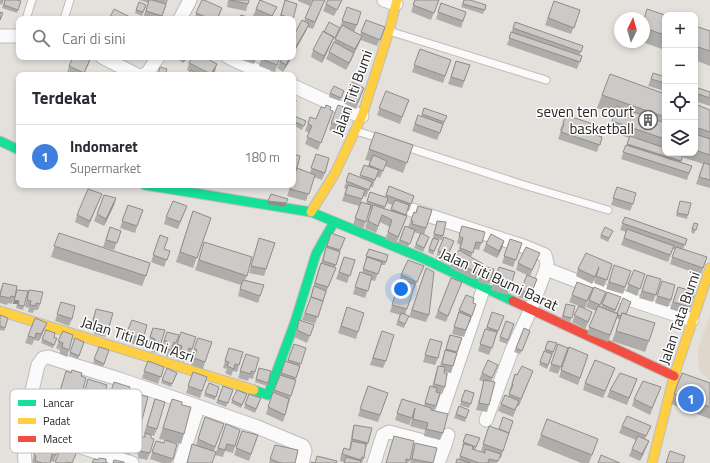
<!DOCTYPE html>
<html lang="id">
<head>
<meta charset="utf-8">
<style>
  body { margin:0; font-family:"Titillium Web",sans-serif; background:#f2f2f3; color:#2b2b33 }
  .controls { position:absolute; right:12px; top:12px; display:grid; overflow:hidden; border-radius:8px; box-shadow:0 2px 6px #0003 }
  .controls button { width:36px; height:36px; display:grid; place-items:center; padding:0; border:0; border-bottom:1px solid #e1e1e2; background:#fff; color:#2b2b33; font:20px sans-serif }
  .compass { position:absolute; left:614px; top:12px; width:36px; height:36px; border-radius:50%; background:#fff; box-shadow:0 2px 6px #0003; rotate:5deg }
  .you { position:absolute; left:401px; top:289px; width:14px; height:14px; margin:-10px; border:3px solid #fff; border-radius:50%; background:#1a73e8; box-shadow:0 0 0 6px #1a73e833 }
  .badge { display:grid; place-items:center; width:26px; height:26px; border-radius:50%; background:#696866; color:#fff; font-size:13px; font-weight:700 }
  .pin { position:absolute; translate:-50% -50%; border:2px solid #fff; box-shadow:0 1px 4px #0006 }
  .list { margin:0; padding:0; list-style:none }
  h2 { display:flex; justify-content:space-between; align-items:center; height:52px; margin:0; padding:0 16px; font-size:17px }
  h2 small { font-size:13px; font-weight:400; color:#7c7c81 }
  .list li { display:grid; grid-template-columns:26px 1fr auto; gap:12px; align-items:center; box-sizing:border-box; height:64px; padding:0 16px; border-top:1px solid #e1e1e2 }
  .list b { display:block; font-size:15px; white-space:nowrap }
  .list p { margin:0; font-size:13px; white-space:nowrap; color:#7c7c81 }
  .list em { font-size:13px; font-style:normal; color:#7c7c81 }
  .icon { flex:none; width:22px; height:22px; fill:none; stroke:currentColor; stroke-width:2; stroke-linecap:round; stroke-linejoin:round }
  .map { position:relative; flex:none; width:710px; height:463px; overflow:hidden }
  .search { position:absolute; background:#fff; box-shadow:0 2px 6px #0003; left:16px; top:16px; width:280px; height:44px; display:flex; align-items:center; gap:10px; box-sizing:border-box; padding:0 14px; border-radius:8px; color:#7c7c81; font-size:15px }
  .panel { position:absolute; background:#fff; box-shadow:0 2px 6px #0003; left:16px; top:72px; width:280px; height:116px; border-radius:8px }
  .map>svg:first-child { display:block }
</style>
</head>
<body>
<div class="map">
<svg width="710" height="463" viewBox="0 0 710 463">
  <rect width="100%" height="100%" fill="#e4e0dc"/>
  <path fill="#dfd7cb" d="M710 315V380L700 372 698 359V349Z"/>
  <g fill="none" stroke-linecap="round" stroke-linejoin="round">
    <g stroke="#bebdbd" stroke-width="9">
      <path id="lane" d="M26 19 32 0
        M64 19 70 0
        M389 31 546 80
        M356 131 382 139
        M403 146 524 185 608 210"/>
    </g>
    <g stroke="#bebdbd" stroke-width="15">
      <path id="street" d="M384 0 396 4
        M180 19 190 0
        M0 36H19
        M102 57 137 75
        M228 57 266 75
        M142 75 147 74 158 57
        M293 86 350 112 362 116
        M412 210 523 246 545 255 547 263 546 269 531 309 512 350 486 420
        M546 269 598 289 692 320
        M442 411 484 287
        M23 429 132 463
        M444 448 448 435
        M25 463 23 429 38 365 43 358 48 357 119 379 255 426 303 446 305 451 302 463
        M180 463 198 407
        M374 463 383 435 389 432 416 439 444 448 438 463"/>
    </g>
    <g stroke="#bebdbd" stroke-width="11">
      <path id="fast" d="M0 141 19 150
        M145 185 311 212 422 258 513 301
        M254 390 268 395 295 322 316 254 334 222"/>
    </g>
    <g stroke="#bebdbd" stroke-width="11">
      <path id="slow" d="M311 212 335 173 362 116 389 31 397 0
        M0 311 254 390
        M652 463 674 376 710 268"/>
    </g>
    <g stroke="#bebdbd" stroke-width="11">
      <path id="jam" d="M513 301 674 376"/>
    </g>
    <use href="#lane" stroke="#fbfafa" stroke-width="7"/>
    <use href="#street" stroke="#fbfafa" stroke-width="13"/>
    <use href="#fast" stroke="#16e098" stroke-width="9"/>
    <use href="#slow" stroke="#ffcf43" stroke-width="9"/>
    <use href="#jam" stroke="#f24e42" stroke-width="9"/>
  </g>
  <path fill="#afadaa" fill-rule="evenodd" d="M0 0H4L2 5 0 4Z
    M5 0 21 1 17 13 2 8Z
    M139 0H168L161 19H145L143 18 148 3Z
    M228 0H249L246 11 227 7Z
    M260 0 273 17 279 19 285 0 293 19H259L253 16Z
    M298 0H312L310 6 298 1Z
    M313 0H325L313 29 307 27 306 31 293 54V37L304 21Z
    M342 0 334 16 323 11 326 4Z
    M415 0H439L431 20 411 12Z
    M464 0 486 5 483 14 461 7Z
    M554 1 580 10 571 34 545 25Z
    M139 2 146 5 142 16 135 13Z
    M441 3 466 12 461 28 436 19Z
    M347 7 357 25 354 32 360 35 366 20 385 27 377 46 361 40 354 53 352 59 346 70 326 59 329 52 341 28H340Z
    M222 8 218 19H187L195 18 196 13Z
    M665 15V50L642 42H644V19Z
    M515 22 583 46 579 56H582L577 69 507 45Z
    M695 26 710 31V66L695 60Z
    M340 28 333 41H332L322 63 311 57 313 50 324 32Z
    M420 49 451 60 443 83 412 72Z
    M175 57H188L183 63Z
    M232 57H257L254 64Z
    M262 57H280L275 72 259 66Z
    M282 57H292L283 72 277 68Z
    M456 61 470 65 462 88 448 84Z
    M89 63 84 75H70L67 73 69 66Z
    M189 63 217 64 212 75H188L190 72 187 70Z
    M653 73 665 77V91L648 86Z
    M610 74 665 94V153H695V104L710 110V188L696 184 703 164 682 157 681 162 692 166 687 180 621 159 626 145H627L629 138 609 131 615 114 597 108Z
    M695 87 710 92V106L695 101Z
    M364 88 356 109 343 103 346 96Z
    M344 91 340 101 329 97 330 93Z
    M386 91 409 100 400 124 377 115Z
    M338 105 352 110 343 135 329 130Z
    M424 108 447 116 437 140 412 131 418 115 421 117Z
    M330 110 333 111 318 150 305 144 309 133 305 131 310 117 316 119Z
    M566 115 596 135 602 137 597 152 558 139 561 131 560 130Z
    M293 118 306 121 302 130 293 125Z
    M375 132 413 145 403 173 385 166 380 178 376 176 373 187H370L366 197 363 196 361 202 366 204 370 192 385 197 389 186 414 196 409 211H407L405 216H407L396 244 385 239 390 227 380 222 376 233 365 228 371 210H370L363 229 353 225 359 206 342 201 346 189 344 188 349 173 360 177 364 165 368 166 370 161 365 160ZM387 203 392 205 390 211 384 209Z
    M293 154 297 168 310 173 316 154 325 173 322 180 314 177 306 201 287 196 294 175H293Z
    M617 187 633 204 630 211 611 205Z
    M102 194 88 228 75 222 77 215Z
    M116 198 114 205 104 226 94 221 97 214Z
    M680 201 688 215 687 219 676 216Z
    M128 205 143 210 135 233 120 228Z
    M187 206 178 229 164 224 166 217Z
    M418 206 432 210 424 235 428 240 423 252 414 248 420 234 414 232 408 247 398 243 405 226 408 227 414 212 415 213Z
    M193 211 211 218 193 268 176 262Z
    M625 217 687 239 683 249 707 257 701 275 670 264 675 249H673L668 262 621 245 626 232 620 230Z
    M437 221 443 236 442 240 433 238Z
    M694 223 698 224 694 234 691 232Z
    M462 226 485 232 479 250 474 249 471 257 480 271 475 280 450 268 452 261 459 250 460 245 457 243Z
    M110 227 121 231 114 250 103 247Z
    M59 233 146 276 142 286 51 257Z
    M331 233 345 238 340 252 335 268 333 275 322 303 315 324 302 320 310 298 318 270 321 263 324 253Z
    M160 235 164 249 170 251 164 267 151 262Z
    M601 235H611L608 242 600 238Z
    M259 238 275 243 264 276 249 273Z
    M433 238 439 240 433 255 428 252Z
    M510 239 522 243 513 267 502 263Z
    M454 241 445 262 436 258 438 251Z
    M504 241 502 248 497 258 483 251 486 244Z
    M204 242 247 276 245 280 264 285 258 303 238 296 241 285 195 270Z
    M369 249 388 255 385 265H381L375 281 371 280 365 298 353 294 360 272 362 273 366 260H365Z
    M344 257 355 260 347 283 336 279Z
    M537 260 530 276 537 279 529 301 518 297 527 275 516 270 518 263Z
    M612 264 604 287 594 283 597 274 592 284 576 276 578 269Z
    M614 265 631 271 623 294 606 289Z
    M424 266 414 289H413L405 315 407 320 404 328 396 325 400 315 390 312 399 282 401 275Z
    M483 266 494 269 489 285 478 282Z
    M499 267 515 272 507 295 491 290Z
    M426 268 429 315 426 322 409 317Z
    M634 270 645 274 637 296 626 291Z
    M647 275 661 279 653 302 639 298Z
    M451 278 459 289 446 322 435 318Z
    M662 281 671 300 668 307 655 303Z
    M3 283 15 293 17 290 24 306 23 310 16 308 17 304H13L14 298 12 304 8 303 7 305 0 303V291Z
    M594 287 606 292 600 307H601L607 292 618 304 615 312 626 314 649 341 645 352 612 341 620 320 617 318 608 342 587 334 596 311 586 307Z
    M678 287 690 307 687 314 670 309Z
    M29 290 40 304 38 310H34L33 313 28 312 29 308 25 307 27 297Z
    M572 295H590L585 308 590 319 585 329 572 322 579 306 569 302Z
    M61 302 72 319 69 326 55 321Z
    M473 303 472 316 470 323H469L464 337 452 334 459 310Z
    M566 304 575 306 570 322 561 319Z
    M347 307 358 332 356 339 338 333Z
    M96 309 108 330 105 337 94 334 95 330 90 328Z
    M492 312 504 316 489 355 478 351 485 329H486Z
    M0 315 8 318 4 331 0 330Z
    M35 318 47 323 39 341 34 340 32 345 25 343Z
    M299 320 314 325 307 343 294 337 297 327Z
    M506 321 514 324 507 344 499 341Z
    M153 328 165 330 157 353 151 352 153 346 148 344Z
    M524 328 530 331 520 354 514 352Z
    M46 330 54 338H57L53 348 41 343Z
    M63 331 69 350 67 357 60 354V350L56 348Z
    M167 332 176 343 174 350 171 349 168 357 163 354 164 348H161Z
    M181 332 196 337 190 356 187 355 185 362 177 360 180 352 175 351Z
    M126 334 143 339 140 346 123 341Z
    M450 335 462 338 451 373 444 372 445 387 442 394H440L434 411 443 433 440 440 424 436 425 430 410 426 413 415 409 425 395 420 402 399 424 406 430 386 432 387 436 372 438 366H440Z
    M75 338 84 342 78 359 69 355Z
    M198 338 205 362 203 369 191 365 194 356 192 355Z
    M379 338 386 361 383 368 370 365Z
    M548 341 557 343 547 369 539 365Z
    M294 344 306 348 295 380 291 396 283 422 266 414 273 392 285 361 287 362Z
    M558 344 568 348 558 374 549 371Z
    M428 346 438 358 435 365 423 362Z
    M99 347 109 350 103 367 93 363Z
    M569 347 588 355 578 385 559 377Z
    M229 348 239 365 237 372 233 371 231 376 225 373 227 369 223 368Z
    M246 354 255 372 253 379 249 378 248 381 238 378Z
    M148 361 164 367 158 384 142 378Z
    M167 368 177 373 171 387 161 383Z
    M259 368 268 383 267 386 255 382Z
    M615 368 603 398 583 390 585 383Z
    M66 371 81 376V397L79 404 67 402 66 406 64 417 66 427 64 434 60 433 59 435 51 433 52 431 47 429Z
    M193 372 207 377 200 398 186 393Z
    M495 372 491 381 489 405 487 412 476 410 484 382 479 380 482 373Z
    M682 373 710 383V419L671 404Z
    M515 374 530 378 519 406H517L513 417 498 411 505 395 508 397 510 392 509 391Z
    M88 379 103 398 101 405 98 404 94 417 105 420 97 444 87 440 89 435 84 432 90 416 88 415 80 439 69 436 70 432 67 430 74 407 79 409Z
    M637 379 627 405 607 397 610 390Z
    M114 382 121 416 119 423 111 420 113 413 105 410Z
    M209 383 219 387 215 400 204 396Z
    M223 386 233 390 226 407 216 403Z
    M368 386 388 393 378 422 358 416Z
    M130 390 141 395 142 420 139 427 135 426V440L138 441 134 453 130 452 129 455 121 452 123 446 118 445 123 426H122L114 450 101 446 109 421 120 423Z
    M237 390 247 394 241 408 231 403Z
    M465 390 474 393 469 408 460 405Z
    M38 393 48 402 54 404 44 431 34 428 35 424 28 422Z
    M249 394 261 398 255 413 244 408Z
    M658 394 650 415 632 406 634 399Z
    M155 399 157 429 154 436 151 435 150 453 147 460 138 458V454L135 453 140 437H144L145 433 151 435 144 433Z
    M172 399 182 405 184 434 181 444 167 441 173 459 171 463H162L150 459 156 441 164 443 165 440 159 439Z
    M459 406 469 410 465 422 454 418Z
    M205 417 224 424 214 451 212 463H187L192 444 196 445Z
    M226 424 240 430 233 453 225 451 223 457 215 455Z
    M354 425 368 443 365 450 364 458 362 463H344V462L340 461 341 455 344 448 349 450 352 432Z
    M489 426 503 451 501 458 499 457 497 463H455L459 459 463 446H462L466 434 480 438 475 450 484 453V452L481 451Z
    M622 426 648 433 645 439 649 441 640 461 629 456 636 440 619 433Z
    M242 431 258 435 249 461 234 455Z
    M541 435 598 439 589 463H581L537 445Z
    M394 436 410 460 408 463H386Z
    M41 440 59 446 54 462 50 461V463H33L32 462 37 445 39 446Z
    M415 443 433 463H410L413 450Z
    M275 445 295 463H269Z"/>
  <path fill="#8f8d8b" d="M309 24 306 31 293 54V52Z
    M362 36 359 43 346 70 355 49Z
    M334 37 331 44 322 63 324 56Z
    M91 57 89 63 83 75 84 73Z
    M185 57H188L183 63Z
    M290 57H292L283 72 286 65Z
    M217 64 215 71 212 75H211Z
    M116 198 114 205 104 226 106 219Z
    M268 201 286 203 285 207 267 204Z
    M504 241 502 248 497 258 499 251Z
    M483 264 480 271 475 280 478 273Z
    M599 267 597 274 592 284 595 277Z
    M14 300 19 301 17 304H13Z
    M47 323 44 330 39 341 41 334Z
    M649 441 646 448 640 461 642 454Z"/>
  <path fill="#ccc9c6" stroke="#8f8d8b" d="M5 0H17L21 1 18 10 4 5Z
    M149 0H152L166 4 162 16 146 11Z
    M202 0H204L222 8 217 19H211L196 13Z
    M230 0H249L248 4Z
    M260 0 277 7 272 16 256 9Z
    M285 0 297 4 293 19 281 15Z
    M313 0H325L315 22 305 18Z
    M328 0H342L337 10 326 4Z
    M415 0H439L434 13 413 5Z
    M464 0H470L486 5 485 10 463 4Z
    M554 1 580 10 574 28 548 18Z
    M139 2 146 5 143 12 136 10Z
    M441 3 466 12 463 21 438 12Z
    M347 7 361 12 357 25 342 21Z
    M114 9 132 18V19H109Z
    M647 9 665 15V35L644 28V19Z
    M0 12 3 13 0 20Z
    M241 15 253 19H239Z
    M189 16 197 19H187Z
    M272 16 281 19H272Z
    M98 17 103 19H97Z
    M302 20 309 24 293 52V37Z
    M366 20 385 27 380 40 361 32Z
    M329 22 340 28 335 38 324 32Z
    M515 22 583 46 581 52 513 28Z
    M342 25 362 36 355 49 335 39Z
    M695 26 710 31V51L695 46Z
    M323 31 334 37 324 56 313 50Z
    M511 32 582 56 580 62 509 38Z
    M334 42 354 53 349 63 329 52Z
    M420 49 451 60 445 76 414 65Z
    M73 57H91L84 73 69 66Z
    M192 57H204L217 64 211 74 189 63Z
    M262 57H280L277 65 262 59Z
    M282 57H290L286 65 280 61Z
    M456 61 470 65 464 81 451 77Z
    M160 67 167 69 165 75H158Z
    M191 70 199 75H188Z
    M653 73 665 77V83L651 79Z
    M610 74 665 94V117L602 95Z
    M352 82 364 88 358 102 346 96Z
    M334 86 344 91 341 98 330 93Z
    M695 87 710 92V98L695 93Z
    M386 91 409 100 402 117 379 108Z
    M293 98 296 100 295 105H293Z
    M695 104 710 110V132L695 127Z
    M326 105 331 107 330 110 333 111 321 143 307 137 312 126 308 124 310 117 316 119 321 107 325 108Z
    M338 105 352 110 346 128 331 123Z
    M617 106 665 123V139L612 121Z
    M424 108 447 116 444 122 422 114Z
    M418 115 443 124 440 133 415 124Z
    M566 115 599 126 596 135 602 137 600 145 561 132 564 124 563 123Z
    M294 116 306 121 304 126 293 121V118Z
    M375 132 413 145 407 163 369 149Z
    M695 134 710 139V155L695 150Z
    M630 136 665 148V153H681L683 154 681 161 627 144Z
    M626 145 692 166 689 173 623 152Z
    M293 154 300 156 297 168 293 167Z
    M316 154 329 158 325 173 311 168Z
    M373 155 387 161 383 171 369 165Z
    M704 163 710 165V180L699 177Z
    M364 165 379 170 375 180 360 175Z
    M297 168 315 175 309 194 290 189 291 185H293V179Z
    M349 173 372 182 369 190 346 181Z
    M348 185 365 190 362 199 345 194Z
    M389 186 414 196 411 204 386 195Z
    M617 187 636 193 633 204 613 198Z
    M88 189 102 194 90 221 77 215Z
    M370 192 388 198 385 207 367 201Z
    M271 194 288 199 286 203 268 201Z
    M104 195 116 198 106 219 97 214Z
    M395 200 409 205 406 215 391 209Z
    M173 201 187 206 180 222 166 217Z
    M680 201 691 203 688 215 677 213Z
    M361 202 371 205 366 222 355 218Z
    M128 205 143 210 137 226 122 221Z
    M373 205 407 216 398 237 388 232 392 220 382 215 378 226 368 221Z
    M418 206 432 210 426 228 412 224 413 221 411 220 414 212 416 213Z
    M193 211 211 218 197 258 180 252Z
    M625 217 687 239 685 245 622 223Z
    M437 221 446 222 443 236 434 234Z
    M694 223 698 224 696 230 692 229Z
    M405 226 415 230 410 244 400 240Z
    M462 226 485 232 482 243 476 242 473 253 460 248 463 238 459 236Z
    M110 227 121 231 117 243 106 240Z
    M605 227 613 231 609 238 601 235Z
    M627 229 674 246 670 255 624 238Z
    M59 233 150 263 146 276 54 246Z
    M331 233 345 238 340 250 327 246Z
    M421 233 429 237 424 248 416 244Z
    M491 234 504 241 499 251 486 244Z
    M160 235 168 238 164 249 170 251 167 260 153 255Z
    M444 237 454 241 448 255 438 251Z
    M259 238 275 243 266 269 251 266Z
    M433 238 439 240 434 251 429 249Z
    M510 239 522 243 516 260 504 256Z
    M204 242 252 257 247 276 199 260Z
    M326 247 340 252 336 265 323 261Z
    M526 247 540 253 532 270 518 263Z
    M676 247 707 257 703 268 672 257Z
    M369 249 388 255 386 262 366 256Z
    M459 250 483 264 478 273 452 261Z
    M586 253 612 264 607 280 596 276 599 267 595 277 578 269Z
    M344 257 355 260 350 276 339 272Z
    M367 257 382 262 378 274 363 269Z
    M408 260 424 266 417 282 401 275Z
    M321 263 336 268 328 287 315 283Z
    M614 265 631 271 625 287 609 282Z
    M483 266 494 269 490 281 480 278Z
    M499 267 515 272 510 288 494 283Z
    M426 268 434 272 429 315 412 310Z
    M634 270 645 274 640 289 628 284Z
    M360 272 372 276 368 291 355 287Z
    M527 275 537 279 531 294 521 290Z
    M647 275 661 279 656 295 642 291Z
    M451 278 462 282 448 316 438 311Z
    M243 280 264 285 260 296 240 289Z
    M400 280 415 284 407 309 392 305Z
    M662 281 675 285 671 300 657 296Z
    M577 282 593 288 587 301 572 295Z
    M3 283 17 286 15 297 11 296 10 298 0 296Z
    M314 286 326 291 323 301 311 297Z
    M594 287 606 292 600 305 589 300Z
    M678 287 695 292 690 307 673 302Z
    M17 290 28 291 24 306 18 305 19 301 14 300Z
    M29 290 43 292 40 304 36 303 35 306 30 305 31 301 27 300Z
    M607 292 621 297 615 310 602 304Z
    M466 295 474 298 473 303 476 304 472 316 459 310Z
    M311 297 323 301 318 317 305 313Z
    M623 298 631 302 626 314 622 313 621 316 618 315V314L617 313Z
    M61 302 75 306 72 319 57 314Z
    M566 304 575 306 572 318 563 316Z
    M579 306 592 312 588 322 574 315Z
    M598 306 618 314 610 335 589 327Z
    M347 307 364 313 358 332 341 326Z
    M96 309 113 313 108 330 96 327 98 323 93 321Z
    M459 312 471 317 466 330 454 327Z
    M492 312 504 316 498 331 487 327Z
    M401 313 409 316 405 324 398 321Z
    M622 313 655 323 649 341 616 331Z
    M0 315 8 318 5 328 0 326Z
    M35 318 47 323 41 334 36 333 35 338 28 336Z
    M132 320 147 325 143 339 126 334Z
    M299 320 314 325 310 336 297 330Z
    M506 321 514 324 508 340 500 337Z
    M153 328 165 330 160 346 154 345 155 339 150 337Z
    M524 328 530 331 522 351 516 348Z
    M485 329 497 332 492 348 480 344Z
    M46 330 55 333 54 338H57L54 345 42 339Z
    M63 331 73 335 69 350 62 347 63 343 58 341Z
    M382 331 394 335 386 361 373 358Z
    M167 332 179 335 176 343 174 342 171 350 165 348 167 341H164Z
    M181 332 196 337 192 349 189 348 187 355 180 353 182 346 177 344Z
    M450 335 462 338 457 352 446 349Z
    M75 338 84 342 79 356 70 352Z
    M198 338 212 342 205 362 194 358 197 350 194 349Z
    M430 339 442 342 438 358 425 355Z
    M548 341 557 343 553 352 545 349Z
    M294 344 306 348 301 364 288 360Z
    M558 344 568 348 561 367 551 364Z
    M99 347 109 350 104 364 94 359Z
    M569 347 588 355 580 378 561 370Z
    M229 348 243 352 239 365 235 364 234 369 227 366 229 362 225 361Z
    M445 350 457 353 453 366 442 364Z
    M544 351 552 354 548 365 540 362Z
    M246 354 259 358 255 372 251 371V374L240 371Z
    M488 360 498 365 492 378 482 373Z
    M595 360 615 368 605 391 585 383Z
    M148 361 164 367 161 377 144 371Z
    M285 361 300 366 296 378 281 373Z
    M438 366 445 367 444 373 447 374 445 387 434 384Z
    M522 366 533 371 521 399 509 394 513 385 512 384 515 374 517 375Z
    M167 368 177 373 172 384 162 380Z
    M259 368 271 371 268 383 256 379Z
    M72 370 82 373 81 376 86 378 81 397 69 394 67 401 58 398 66 371 71 373Z
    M193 372 207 377 202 391 188 386Z
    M620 373 637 379 629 398 610 390Z
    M682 373 710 383V407L674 394Z
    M280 375 296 380 291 396 274 390Z
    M88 379 107 385 103 398 100 396 97 410 81 405Z
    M484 380 495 382 489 405 479 403Z
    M643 381 661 387 652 408 634 399Z
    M114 382 130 387 121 416 113 413 115 406 107 404Z
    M209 383 219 387 216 397 205 393Z
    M223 386 233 390 228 403 218 400Z
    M368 386 388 393 380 415 360 409Z
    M430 386 437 388 436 392 440 393 436 406 425 403Z
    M130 390 141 392V395L148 397 142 420 137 419 136 423 122 418 126 406 131 407 132 404 126 403Z
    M237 390 247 394 242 405 232 400Z
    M465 390 474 393 471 404 461 401Z
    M273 392 289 399 285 415 268 407Z
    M249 394 261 398 256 409 245 404Z
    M505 395 519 401 515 410 501 404Z
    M155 399 165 402 157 429 147 426Z
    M172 399 182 402V405L191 407 184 434 163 428Z
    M402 399 431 408V410L448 414 443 433 426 429 428 423 413 419 415 408 412 418 397 413Z
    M459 406 469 410 466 418 456 414Z
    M627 416 651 426 646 436 622 426Z
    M205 417 224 424 215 447 198 439Z
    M503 417 513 421 509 433 499 429Z
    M547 419 598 439 592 455 541 435Z
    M226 424 240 430 235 446 227 444 225 450 218 448Z
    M354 425 372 428 368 443 352 439Z
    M489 426 509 433 503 451 483 444Z
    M242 431 258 435 251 454 236 448Z
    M145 433 151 435V438L154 439 150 453 140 451 141 447 138 446 140 437H145Z
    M466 434 480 438 476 447 463 442Z
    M394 436 414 441 410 460 406 459V463H386Z
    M638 436 649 441 642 454 632 449Z
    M41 440 59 446 56 455 52 454 50 463H42L35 461 36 456 34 455 37 445 39 446Z
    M165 440 177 444 173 459 152 452 156 441 164 443Z
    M352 441 366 444 364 458 362 457 361 460 342 454 344 448 350 450Z
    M415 443 437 448 433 463 412 459Z
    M192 444 216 452 212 463H187Z
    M464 444 473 446 472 449 485 453V449L501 454 498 461 489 459 488 463H479L460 456Z
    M62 445 76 448 75 453 76 454 72 463 66 462 65 463H59L55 462Z
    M275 445 298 450 295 463H281L270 459Z
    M670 451 685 456 683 463H666Z
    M601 455 620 463H598Z
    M317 456 337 461 336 463H311V462L315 463Z
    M346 457 361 461 360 463H344Z
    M99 458 106 459V462L107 463H92L94 459 98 460Z
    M457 459 471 463H456Z
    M114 460 124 462V463H113Z"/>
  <defs>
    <g id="building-ring" transform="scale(1)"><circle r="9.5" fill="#fff" stroke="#696866" stroke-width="1.5"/><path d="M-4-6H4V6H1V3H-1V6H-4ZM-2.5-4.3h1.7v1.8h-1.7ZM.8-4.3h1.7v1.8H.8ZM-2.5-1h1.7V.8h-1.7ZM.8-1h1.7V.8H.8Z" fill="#696866"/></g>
  </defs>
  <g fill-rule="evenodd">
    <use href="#building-ring" x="648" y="120"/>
  </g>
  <g text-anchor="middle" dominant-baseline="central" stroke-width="3" stroke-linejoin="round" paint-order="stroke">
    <g font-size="15" fill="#272727" stroke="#fff">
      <text transform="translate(352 93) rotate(-70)">Jalan Titi Bumi</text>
      <text transform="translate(499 279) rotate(25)">Jalan Titi Bumi Barat</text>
      <text transform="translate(679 318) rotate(-71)">Jalan Tata Bumi</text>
      <text transform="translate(138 339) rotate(18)">Jalan Titi Bumi Asri</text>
    </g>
    <g font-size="15" fill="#272727" stroke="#fff" text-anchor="end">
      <text x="634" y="111">seven ten court<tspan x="634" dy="17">basketball</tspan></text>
    </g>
  </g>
  <rect x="10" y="389" width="132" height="64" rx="6" fill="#fff" stroke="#bebebe" stroke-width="1"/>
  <rect x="18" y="400" width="18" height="6" fill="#16e098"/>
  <rect x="18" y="418" width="18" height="6" fill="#ffcf43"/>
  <rect x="18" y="436" width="18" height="6" fill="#f24e42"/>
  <g font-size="11" fill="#272727">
    <text x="43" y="407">Lancar</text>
    <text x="43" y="425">Padat</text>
    <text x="43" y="443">Macet</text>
  </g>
</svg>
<div class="controls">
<button>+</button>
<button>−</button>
<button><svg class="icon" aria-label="locate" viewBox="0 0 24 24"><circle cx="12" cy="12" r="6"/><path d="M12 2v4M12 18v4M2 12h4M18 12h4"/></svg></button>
<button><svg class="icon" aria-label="layers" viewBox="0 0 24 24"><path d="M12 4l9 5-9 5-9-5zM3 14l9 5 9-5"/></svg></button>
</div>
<svg class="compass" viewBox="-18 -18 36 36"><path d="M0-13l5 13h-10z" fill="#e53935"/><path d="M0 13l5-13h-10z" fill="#7c7c81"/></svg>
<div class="you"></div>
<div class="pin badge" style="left:691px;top:399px;background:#3f7fe0">1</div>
<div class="search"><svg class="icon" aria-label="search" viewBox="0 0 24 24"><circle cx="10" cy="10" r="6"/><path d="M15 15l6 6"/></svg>Cari di sini</div>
<section class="panel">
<h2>Terdekat<small></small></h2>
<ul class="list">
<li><span class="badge" style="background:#3f7fe0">1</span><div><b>Indomaret</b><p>Supermarket</p></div><em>180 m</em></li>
</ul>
</section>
</div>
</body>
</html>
